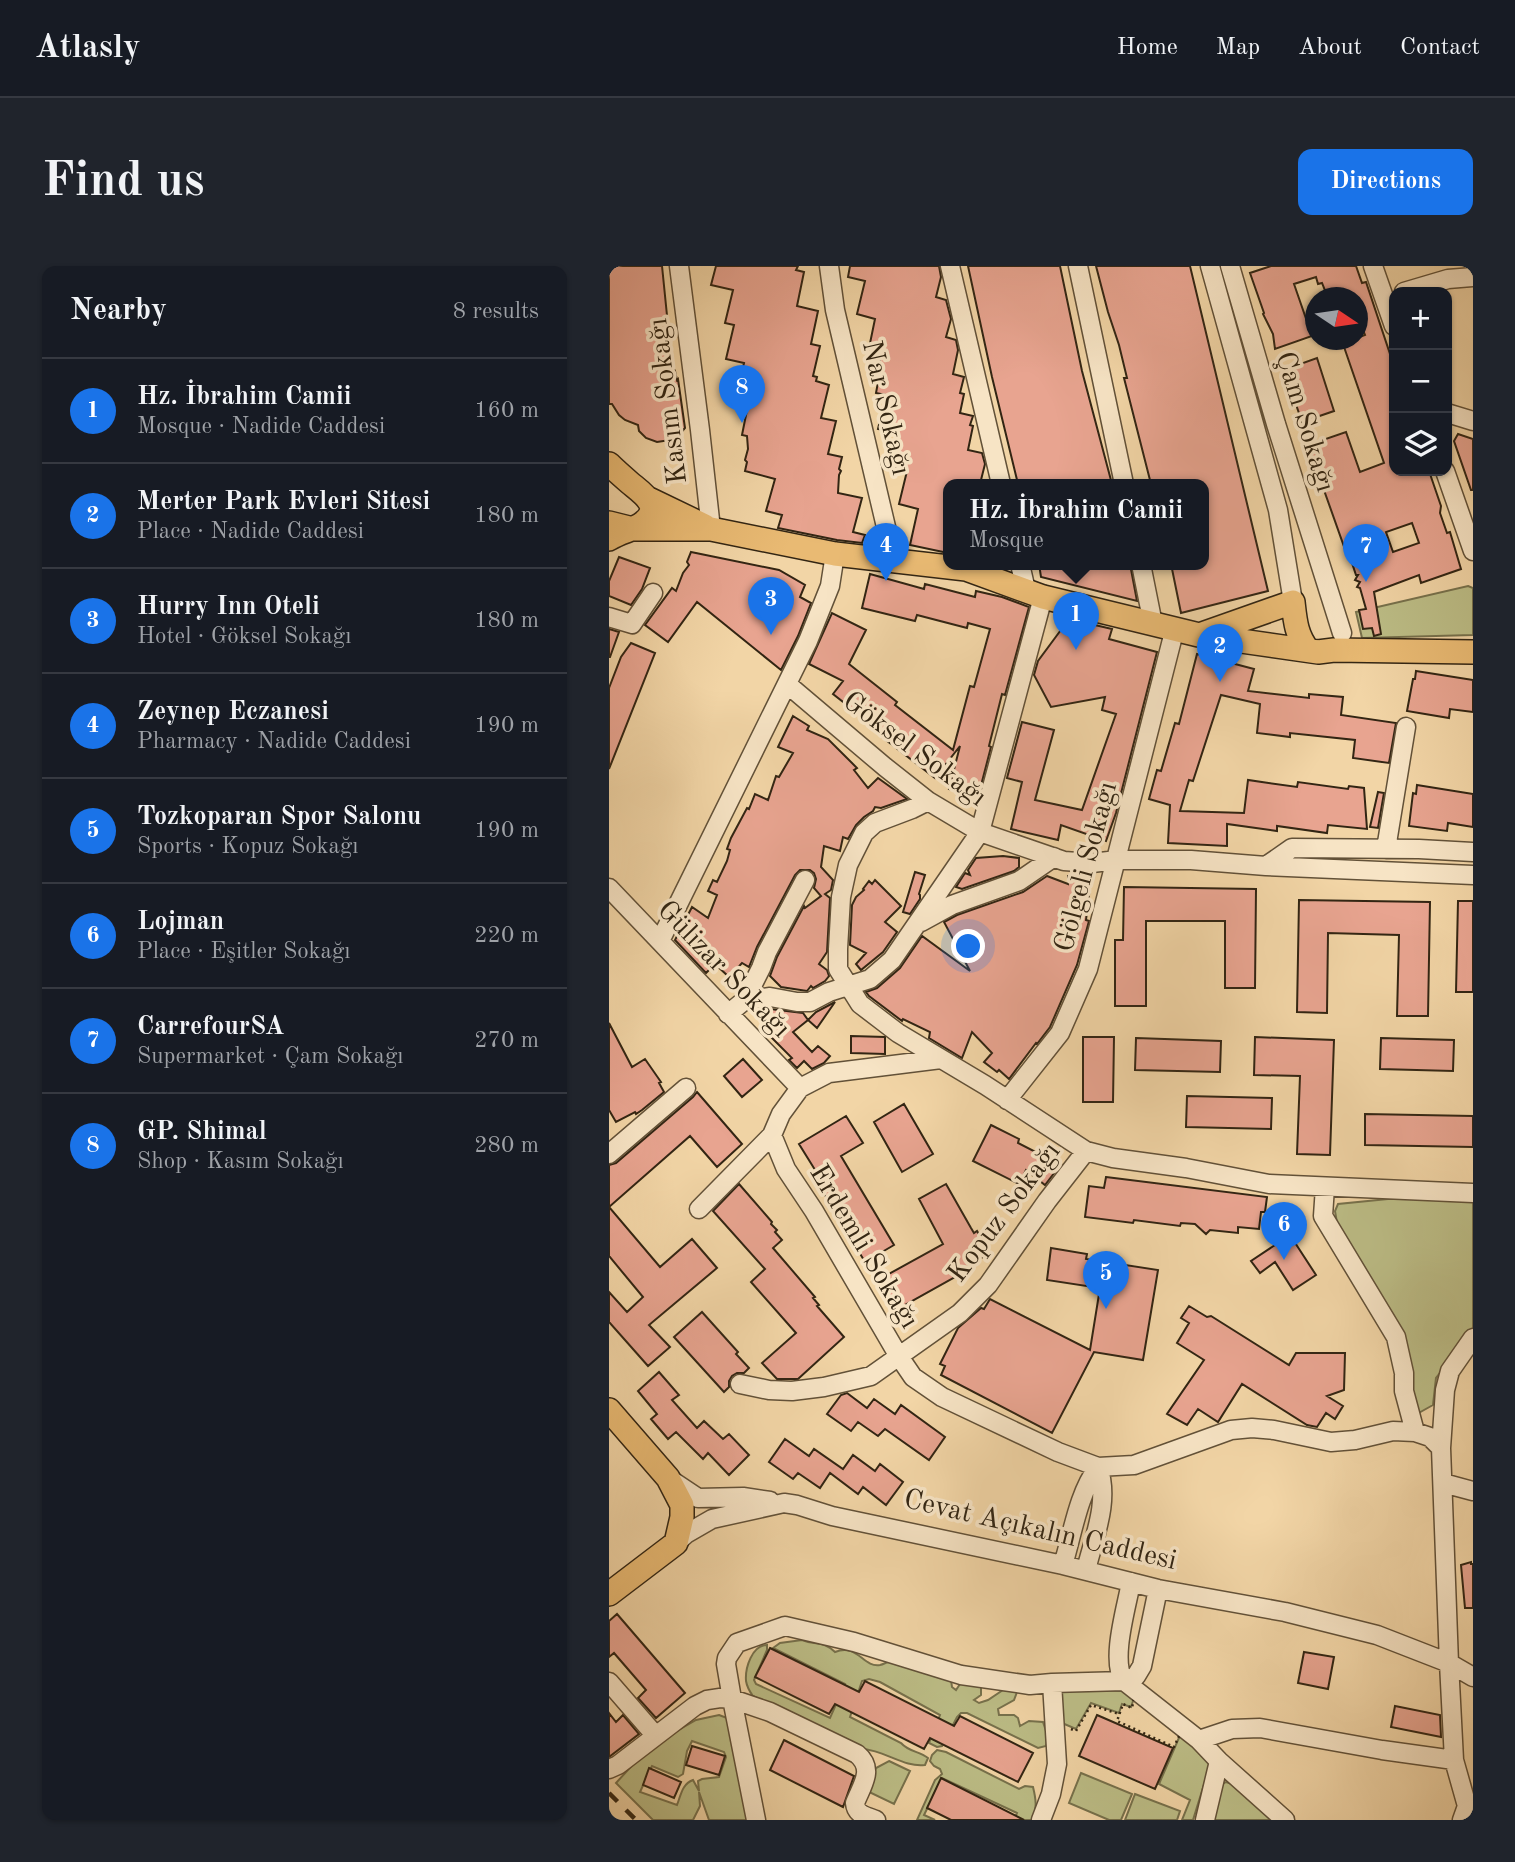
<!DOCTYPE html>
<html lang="en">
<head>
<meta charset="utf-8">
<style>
  body { margin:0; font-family:"Old Standard TT",serif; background:#20242c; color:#f1f3f6 }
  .controls { position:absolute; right:21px; top:21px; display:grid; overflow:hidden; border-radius:14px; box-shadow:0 2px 5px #0004 }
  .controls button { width:63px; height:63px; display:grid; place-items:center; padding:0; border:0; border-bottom:2px solid #363941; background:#171b24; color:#f1f3f6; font:35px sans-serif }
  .compass { position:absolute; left:696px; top:21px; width:63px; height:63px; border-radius:50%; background:#171b24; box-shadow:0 2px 5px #0004; rotate:103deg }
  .you { position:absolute; left:360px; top:681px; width:24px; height:24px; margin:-18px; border:5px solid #fff; border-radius:50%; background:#1a73e8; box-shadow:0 0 0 10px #1a73e833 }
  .badge { display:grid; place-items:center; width:46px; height:46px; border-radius:50%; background:#1a73e8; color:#fff; font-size:23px; font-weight:700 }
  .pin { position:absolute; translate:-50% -58px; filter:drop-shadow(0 2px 4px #0008) }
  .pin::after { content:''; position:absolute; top:37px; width:24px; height:21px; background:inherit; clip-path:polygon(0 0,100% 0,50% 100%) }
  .popup { position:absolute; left:334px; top:213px; width:266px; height:91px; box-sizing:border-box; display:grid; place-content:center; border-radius:14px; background:#171b24; filter:drop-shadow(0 2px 5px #0005); font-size:23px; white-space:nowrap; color:#9ea1a6 }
  .popup b { font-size:26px; color:#f1f3f6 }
  .popup::after { content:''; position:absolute; left:50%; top:100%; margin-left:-14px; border:14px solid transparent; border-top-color:#171b24 }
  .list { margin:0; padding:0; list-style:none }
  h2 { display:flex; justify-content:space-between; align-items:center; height:91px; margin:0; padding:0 28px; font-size:30px }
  h2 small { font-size:23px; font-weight:400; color:#9ea1a6 }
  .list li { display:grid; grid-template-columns:46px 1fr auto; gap:21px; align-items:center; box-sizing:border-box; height:105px; padding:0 28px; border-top:2px solid #363941 }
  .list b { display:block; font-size:26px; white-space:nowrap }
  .list p { margin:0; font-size:23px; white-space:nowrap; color:#9ea1a6 }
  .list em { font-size:23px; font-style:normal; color:#9ea1a6 }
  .icon { flex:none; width:38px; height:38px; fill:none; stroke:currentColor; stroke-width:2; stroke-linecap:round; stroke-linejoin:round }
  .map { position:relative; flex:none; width:864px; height:1554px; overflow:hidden; border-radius:14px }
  header { display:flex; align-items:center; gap:42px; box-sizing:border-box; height:98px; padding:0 35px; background:#171b24; border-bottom:2px solid #363941 }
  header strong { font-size:33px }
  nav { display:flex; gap:38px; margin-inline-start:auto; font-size:24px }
  .intro { display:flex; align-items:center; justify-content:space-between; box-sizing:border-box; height:168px; padding:0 42px }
  h1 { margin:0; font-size:49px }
  .button { padding:18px 32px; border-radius:14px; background:#1a73e8; color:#fff; font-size:24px; font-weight:700 }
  main { display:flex; gap:42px; padding:0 42px }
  aside { flex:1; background:#171b24; border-radius:14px; box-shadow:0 2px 5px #0004 }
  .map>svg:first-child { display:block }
</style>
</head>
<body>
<header>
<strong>Atlasly</strong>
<nav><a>Home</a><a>Map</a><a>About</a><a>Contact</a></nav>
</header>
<div class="intro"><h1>Find us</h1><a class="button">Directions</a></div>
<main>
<aside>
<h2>Nearby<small>8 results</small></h2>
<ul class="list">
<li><span class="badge">1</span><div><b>Hz. İbrahim Camii</b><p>Mosque · Nadide Caddesi</p></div><em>160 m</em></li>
<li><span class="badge">2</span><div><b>Merter Park Evleri Sitesi</b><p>Place · Nadide Caddesi</p></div><em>180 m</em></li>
<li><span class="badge">3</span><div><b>Hurry Inn Oteli</b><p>Hotel · Göksel Sokağı</p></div><em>180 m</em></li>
<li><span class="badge">4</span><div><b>Zeynep Eczanesi</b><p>Pharmacy · Nadide Caddesi</p></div><em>190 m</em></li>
<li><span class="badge">5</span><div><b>Tozkoparan Spor Salonu</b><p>Sports · Kopuz Sokağı</p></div><em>190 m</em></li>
<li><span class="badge">6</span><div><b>Lojman</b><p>Place · Eşitler Sokağı</p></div><em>220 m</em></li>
<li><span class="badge">7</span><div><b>CarrefourSA</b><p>Supermarket · Çam Sokağı</p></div><em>270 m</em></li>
<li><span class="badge">8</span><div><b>GP. Shimal</b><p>Shop · Kasım Sokağı</p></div><em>280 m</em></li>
</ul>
</aside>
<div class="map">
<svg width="864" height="1554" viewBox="0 0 864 1554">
  <rect width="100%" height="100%" fill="#f2d5a6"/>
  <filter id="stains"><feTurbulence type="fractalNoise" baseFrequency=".00286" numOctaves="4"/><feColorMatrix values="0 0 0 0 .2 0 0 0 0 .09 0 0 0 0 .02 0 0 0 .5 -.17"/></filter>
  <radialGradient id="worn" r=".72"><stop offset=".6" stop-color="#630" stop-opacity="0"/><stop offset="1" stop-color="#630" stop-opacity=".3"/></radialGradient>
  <path fill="#bcbd86" stroke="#77714c" stroke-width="2" fill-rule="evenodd" d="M859 320 864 322V369L753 372 747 346Z
    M864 931V1067L827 1112 824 1139 806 1149 793 1082 729 963 726 945 729 938 779 933Z
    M193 1374C207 1380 214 1374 226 1386 249 1377 254 1402 271 1399 275 1398 279 1396 283 1394L342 1414 343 1421 347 1424 353 1415 372 1418V1429L365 1434 370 1437 379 1434 394 1424 408 1426 405 1434 389 1443 390 1449H405L409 1452 411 1460 420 1455 434 1456 439 1471 437 1480 429 1482 358 1447H352L348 1451 333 1480 328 1481 320 1477 331 1449 271 1416 260 1413 253 1415 241 1451 292 1477C300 1486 310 1485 319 1492L316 1499C294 1502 273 1482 249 1483L144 1430C141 1426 138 1421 137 1415 136 1402 143 1379 158 1379V1384L145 1414 147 1418 221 1452 236 1418 164 1382 171 1377Z
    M470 1423 513 1425 525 1432 522 1441 513 1438 510 1447 482 1437 467 1463 453 1457 451 1424Z
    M110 1449 118 1452 140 1554H100L90 1526 91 1540 84 1554H44L7 1517 40 1481 87 1454ZM83 1475 115 1486 117 1491 110 1511 93 1513 89 1515 90 1525 84 1514C73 1518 72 1529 68 1539L31 1526 43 1500 69 1511 74 1508 78 1485Z
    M572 1467 602 1496 584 1554H573L581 1534 550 1518Z
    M328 1484 337 1486 410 1523 416 1520 424 1521C427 1533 428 1542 424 1554H405L408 1547 333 1512 315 1549 326 1554H308L326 1514 333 1508 331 1503 325 1500 321 1495 323 1489Z
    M280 1495 301 1505 285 1538 256 1524 267 1502Z
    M472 1507 523 1528 512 1554H500L460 1537Z
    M617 1516 623 1518 665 1554H600L612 1519Z
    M526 1528 571 1545 568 1554H516Z"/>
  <path fill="#e8a490" stroke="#322513" stroke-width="2" fill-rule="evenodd" d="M0 0H53L63 99 66 105 68 114 69 113 76 162 71 168 61 174 48 176 37 172 30 165 29 159 16 154 10 149 3 138H0Z
    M107 0H189L187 4 195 6 188 40 209 45 202 78 211 80 204 110 208 111 207 115 220 119 212 152 227 155 219 188 233 191 230 203 232 205 230 209 229 227 253 232 244 266 256 269 253 277 228 274 169 262 173 249 157 245 166 213 136 205 138 196 136 194 139 183 138 170 133 169 140 134 127 131 135 97 117 93 125 59 116 57 124 24 102 19Z
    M241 0H330L332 11 327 31 337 34 342 53 337 71 347 74 349 84 344 108 355 111 351 127 355 128 351 147 364 150 361 159 364 160 359 184 373 187 376 198 371 218H339V287L301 279 309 243 290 238 298 205 282 201 289 167 269 163 277 129 267 127 270 111 267 110 272 90 259 87 266 53 248 48 256 15 239 11Z
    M359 0H451L473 105 503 218H409L383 111Z
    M487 0H581L659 325 572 347 562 298H595V218H542L515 112H518L510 79 499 46Z
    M662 0H747L753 17 757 16 785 100V205H820L832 240 831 247 838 267 841 266 852 303 812 317 810 309 765 326 772 368 765 370 763 362 754 363 750 344 757 343 751 322 748 321 751 316 746 314 749 309H747L740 288 738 289 699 179 737 166 751 206 775 197 734 78 748 74V72L756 69 748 49V32H719L713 17 709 18 707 11 685 18 703 70 666 83 664 68 654 48 655 47 641 7ZM803 257 810 277 784 286 777 266Z
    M708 92 725 145 693 156 679 115 684 113 680 102Z
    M849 168 864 173V224H862L845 175Z
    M82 286 170 304 196 319 191 331 202 337 189 370 172 404 88 336 59 376 36 359 63 322 67 325 74 307 80 299 78 296Z
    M10 291 41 302 33 323 22 339 0 330V315Z
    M430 298H521L528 335 432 311Z
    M261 308 315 323 316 318 366 331 367 325 393 331 420 341 396 429 393 428 380 480 382 481 369 531 340 523 351 480 326 512 264 464 266 461 224 428 234 415 200 398 223 347 257 364 240 398 288 436 286 439 344 484 361 420 365 421 381 363 359 357 358 362 308 349 306 355 253 342Z
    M460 353 503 363 500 373 548 386 507 547 497 575 452 559 449 574 402 563 413 516 398 512 413 456 445 464 426 534 473 544 507 448 493 444 496 431 442 441 425 409 429 395Z
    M0 363 10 366 1 391H0Z
    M22 377 46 387 0 503V422L12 391Z
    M588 388 645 403 639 425 700 432V428L734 431 732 449 787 457 780 497 744 492 746 474 681 467V471L648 467 651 438 612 429 584 515 580 514 571 545 635 547 639 514 688 521 689 516 739 523 740 520 755 522 758 563 719 559 718 567 668 560V565L618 558V580L559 577 561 539 540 533 548 504 552 505 566 457 570 458Z
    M807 405 864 414V446L841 443 840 452 798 445 804 413H806Z
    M184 450 200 460 198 464 219 473 248 502 245 504 259 522 269 512 298 533 272 542 266 541 264 545 255 551 247 559 239 573 234 571 231 585 215 580 212 601 224 614 222 624 216 628 221 632 218 686 210 698 218 704 220 710 216 715 204 722 202 720 198 725 172 721 161 710 168 691 195 640 196 642 212 630 205 622 207 613 205 607 201 604H191L186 609 148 681 140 701 133 697 120 711 106 698 97 707 66 674 83 641 99 652 108 629 99 625 104 614 108 616 118 595 121 584 118 583 122 572 138 542 140 543 146 528 159 534 167 510 170 511 184 487 169 481Z
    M808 519 864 528V561L839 557 838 565 800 560 804 527 807 528Z
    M769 526 775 527 769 562 761 561Z
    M394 590 410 592V601L405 605 353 623 347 621 356 607 361 609 359 604 367 592Z
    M306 606 316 609 310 628 311 629V633L301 648 294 646Z
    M438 610 459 618V610L473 611 474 614 478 615V620L481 621 477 654 480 655 468 699 441 761 428 778 427 777 400 813 390 804 388 806 375 796 383 787 363 766 353 792 320 772 321 766 294 753 293 755 260 730 257 726 268 722 291 702 313 670 361 705 335 656 348 649 414 626Z
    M266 614 292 640 276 656 288 666 274 686 252 704 247 698 257 687 241 679 243 639 247 631 255 624 254 623 260 615 263 618Z
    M515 621 647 623 646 722H616V655H537V740H506V674H514Z
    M690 634 821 636 819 750H788L790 669 719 667 718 747 688 746Z
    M849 635H864V726H847Z
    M226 736 208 762 199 754 207 746Z
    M161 743 194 747 199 754 184 766 203 786 209 780 221 790 215 797 203 803 195 795 188 802 180 794 183 792 156 765 165 756 149 746 151 744Z
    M0 757 23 801 36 793 52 816 50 817 55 826 33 844 27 848 26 846 7 856 0 844Z
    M242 770 276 771V788L242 787Z
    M474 771H505L504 836H474Z
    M646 771 725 774 721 889 688 888 691 810 645 809Z
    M527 772 612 775 611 806 526 804Z
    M772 772 845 774 844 805 771 803Z
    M134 793 153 814 133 831 115 810Z
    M88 826 133 878 108 901 81 870 0 941 51 1001 83 973 108 1002 40 1059 61 1081 39 1100 0 1056V1026L18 1046 34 1031 0 990V899L7 897 84 831Z
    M578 830 663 832 662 863 577 861Z
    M295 838 324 888 293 906 265 856Z
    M756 848 864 850V881L756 879Z
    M237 850 254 877 232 890 285 979 256 996 204 909 208 907 190 878Z
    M382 859 410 873 409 877 442 894 444 892 452 898 436 919 417 904 410 918 364 895Z
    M497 911 658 931 656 946H652L650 963 629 961V967L601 964 597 968 586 958 572 957 571 960 525 954 524 957 476 951 480 920 495 922Z
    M130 918 163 956 162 958 168 964 166 966 173 974 164 982 206 1031 204 1032 210 1039 208 1040 235 1071 189 1113H168L153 1097 187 1067 142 1016 156 1003 104 945Z
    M337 918 362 962 365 967 368 965 381 987 362 998 364 1001 285 1045 269 1014 334 978 310 933Z
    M681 969 707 1009 684 1024 666 996 651 1007 642 995Z
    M442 982 478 988 477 993 549 1004 534 1094 485 1086 443 1167 332 1109 336 1100 331 1098 349 1062 372 1042 375 1043 381 1033 481 1084 491 1022 438 1014Z
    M580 1040 598 1051 602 1050 680 1099 687 1087H736L735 1124 718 1130 734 1140 726 1153 717 1147 708 1161 698 1159 633 1118 609 1156 589 1143 578 1159 558 1148 595 1094 568 1077 580 1057 572 1052Z
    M93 1046 129 1086 127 1088 140 1102 135 1107H128L123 1110 120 1115V1121L115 1126 65 1071Z
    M50 1106 70 1129 63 1134 88 1162 95 1155 114 1173 120 1168 140 1189 120 1209 99 1187 94 1193 67 1166 59 1173 42 1153 48 1148 29 1125Z
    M238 1127 258 1142 265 1133 286 1148 292 1139 336 1171 320 1194 276 1163 269 1170 249 1156 242 1165 218 1148 232 1129Z
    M176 1173 200 1190 205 1183 234 1203 244 1189 266 1205 271 1198 294 1216 277 1239 254 1221 249 1228 221 1207 211 1222 189 1207 184 1213 160 1196Z
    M862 1296V1298H864V1342H856L852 1299Z
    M8 1348 76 1427 47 1452 29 1432 37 1424 5 1387 0 1391V1355Z
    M161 1382 250 1426 256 1415 345 1460 351 1450 424 1487 409 1516 321 1472 315 1483 226 1438 220 1448 146 1411Z
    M695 1386 725 1391 719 1423 689 1417Z
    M786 1440 831 1449 832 1471 782 1461Z
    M0 1447 7 1456 14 1449 30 1468 0 1491Z
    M488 1449 564 1482 546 1523 470 1490Z
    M175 1474 245 1510 234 1541 161 1504Z
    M83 1480 116 1490 110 1509 77 1499Z
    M40 1502 72 1516 65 1532 34 1519Z
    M332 1512 415 1554H342L318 1542Z"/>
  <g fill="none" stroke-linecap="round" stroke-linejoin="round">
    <g stroke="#625138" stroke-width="21">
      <path id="minor" d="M70 0 91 164 102 263
        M220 0 226 44 285 295
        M341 0 392 218
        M469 0 515 218
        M601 0 669 244 684 336
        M621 0 667 158 733 367
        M764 0 785 60
        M795 26 839 13 864 11
        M838 147 864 155
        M836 205 864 285
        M411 298 417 324
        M532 298 544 358
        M0 351 23 358 44 327
        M178 418 276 501 319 535 371 566 455 595 483 597 508 594H582L657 600 864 609
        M319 535 303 543 266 557 255 567 239 599 232 631 229 683V703L251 738 289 767 376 819 477 885 504 892 577 902 660 918 864 927
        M777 583 797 461
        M657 600 683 582 810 583 864 586
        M0 622 191 822
        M312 656 343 639 410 615 445 591
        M51 675 199 375 221 320 226 288
        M136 734 152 702 158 686 196 614
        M119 748 136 734 161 731 188 736H201L220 726 261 713 283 694 371 566 434 331
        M332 793 220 807 191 822 172 848 163 869 177 903 205 945 289 1089 304 1111 333 1131 449 1186 489 1201 525 1199 622 1164 643 1162 665 1164 722 1176 746 1174 784 1165 806 1166
        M398 834 451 767 479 703 566 362
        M0 888 77 822
        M716 921 714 950 787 1071 795 1107V1125L806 1166 821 1171 832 1182
        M90 943 163 869
        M131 1118 160 1124 183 1125 215 1121 262 1110 351 1047 379 1019 438 935 477 885
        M59 1212 89 1232 134 1231 161 1235
        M834 1217 864 1225
        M67 1277 77 1268 103 1253 175 1237 188 1239 223 1250 454 1299 549 1323 676 1346 768 1369 840 1397 864 1411
        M454 1299C464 1266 469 1228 489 1201
        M477 1304C485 1271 501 1235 489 1201
        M522 1316C518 1340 501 1394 515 1415L527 1410 533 1400 549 1323
        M0 1416 46 1469
        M590 1474 623 1463 651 1462 773 1484 845 1494
        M0 1503 9 1499 86 1440 98 1434 111 1432 123 1433 161 1446 248 1488C266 1503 253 1519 246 1537 247 1549 257 1550 267 1554
        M147 1554 123 1433 117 1398 118 1392 128 1377 176 1360 245 1376 352 1409 421 1419 443 1417 515 1415 590 1474 610 1495 676 1554
        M432 1554 442 1528 448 1498 443 1417
        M596 1554 610 1495
        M853 1554 858 1540 845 1494 840 1397 832 1182 836 1124 841 1105 864 1072"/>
    </g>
    <g stroke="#322513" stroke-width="26">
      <path id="major" d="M0 198C7 205 14 211 21 217 33 227 54 240 35 256 26 264 12 265 0 273
        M38 232 96 260
        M0 257 24 263H102L226 288 357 303 434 331 590 369 709 386 725 384 864 386
        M593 368 684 336C686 354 687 369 699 384
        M0 1144 59 1212 73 1239V1251L67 1277 0 1328"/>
    </g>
    <path stroke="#322513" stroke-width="2.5" stroke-dasharray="2 3.5" stroke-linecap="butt" d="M525 1432 571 1468 565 1481 508 1455 514 1438 523 1442Z
      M462 1463 467 1465 482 1439 510 1448"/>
    <use href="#minor" stroke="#f7e4c5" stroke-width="18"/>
    <use href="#major" stroke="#e9ba73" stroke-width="23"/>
    <path stroke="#322513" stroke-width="4.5" stroke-dasharray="12 12" stroke-linecap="butt" d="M0 1527 27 1554"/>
  </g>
  <g text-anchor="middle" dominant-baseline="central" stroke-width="7" stroke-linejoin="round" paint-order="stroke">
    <g font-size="28" fill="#322513" stroke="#f7e4c5">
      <text transform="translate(60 135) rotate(-97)">Kasım Sokağı</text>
      <text transform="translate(276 142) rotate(77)">Nar Sokağı</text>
      <text transform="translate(695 156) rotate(73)">Çam Sokağı</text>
      <text transform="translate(305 484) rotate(37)">Göksel Sokağı</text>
      <text transform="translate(478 601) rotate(-75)">Gölgeli Sokağı</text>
      <text transform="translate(114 704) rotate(46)">Gülizar Sokağı</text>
      <text transform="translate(396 947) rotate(-53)">Kopuz Sokağı</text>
      <text transform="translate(254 981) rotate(59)">Erdemli Sokağı</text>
      <text transform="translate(431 1265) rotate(13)">Cevat Açıkalın Caddesi</text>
    </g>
  </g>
  <rect width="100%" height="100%" filter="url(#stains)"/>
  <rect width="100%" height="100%" fill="url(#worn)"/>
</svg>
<div class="controls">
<button>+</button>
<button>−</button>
<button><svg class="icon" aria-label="layers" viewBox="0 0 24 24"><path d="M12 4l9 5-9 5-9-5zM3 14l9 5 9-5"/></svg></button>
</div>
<svg class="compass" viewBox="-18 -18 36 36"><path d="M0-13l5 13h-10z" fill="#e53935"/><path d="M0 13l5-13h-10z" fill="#9ea1a6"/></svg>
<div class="you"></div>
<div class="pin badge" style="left:467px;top:384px">1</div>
<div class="popup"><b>Hz. İbrahim Camii</b>Mosque</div>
<div class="pin badge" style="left:611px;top:416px">2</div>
<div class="pin badge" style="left:162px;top:369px">3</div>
<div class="pin badge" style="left:277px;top:315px">4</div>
<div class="pin badge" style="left:497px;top:1043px">5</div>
<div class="pin badge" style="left:675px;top:994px">6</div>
<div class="pin badge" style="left:757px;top:316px">7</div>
<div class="pin badge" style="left:133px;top:157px">8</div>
</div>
</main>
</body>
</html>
